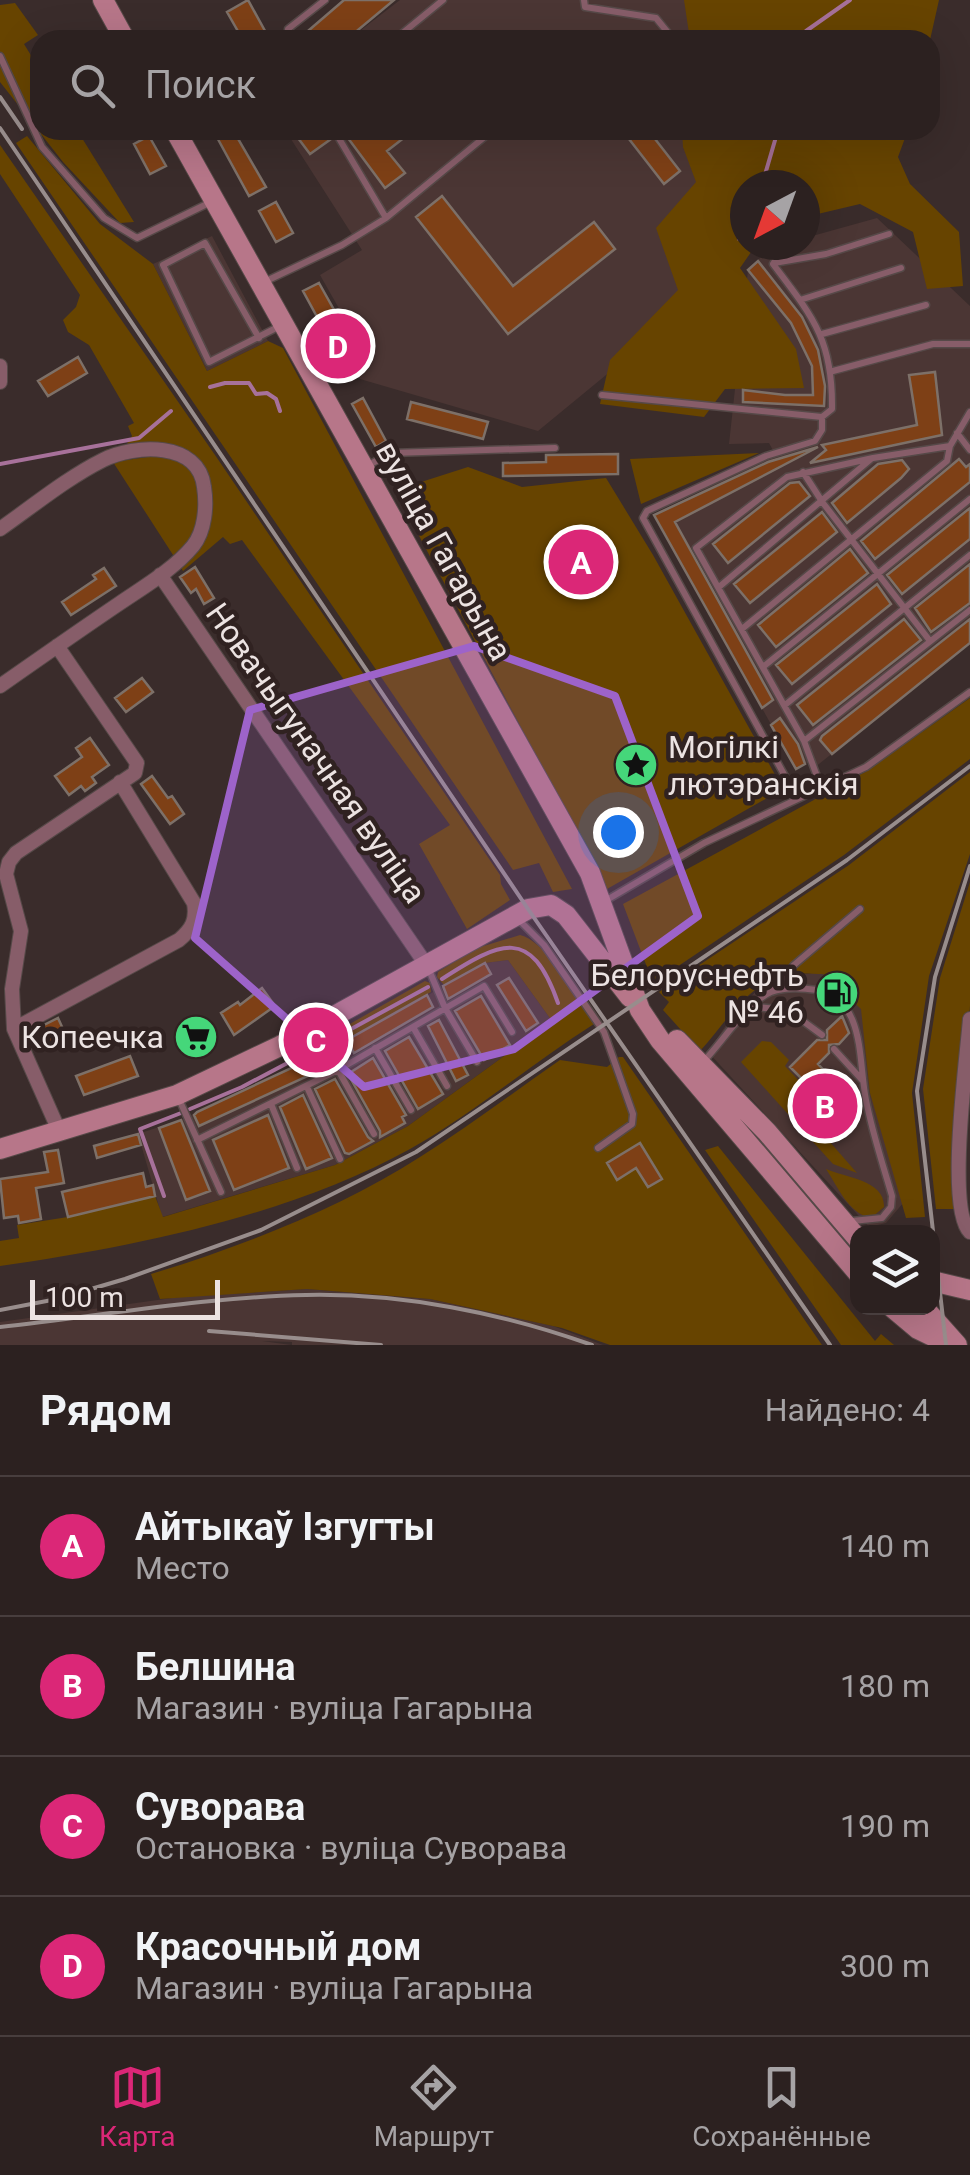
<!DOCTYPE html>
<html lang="ru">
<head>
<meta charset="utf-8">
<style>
  body { margin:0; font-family:Roboto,sans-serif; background:#382e2d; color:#f1f3f6 }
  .controls { position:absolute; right:30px; bottom:30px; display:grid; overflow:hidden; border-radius:20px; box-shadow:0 10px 40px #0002 }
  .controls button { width:90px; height:90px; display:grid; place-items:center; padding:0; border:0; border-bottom:2px solid #483e3e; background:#2c2120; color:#f1f3f6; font:50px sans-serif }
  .compass { position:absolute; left:730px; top:170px; width:90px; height:90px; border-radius:50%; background:#2c2120; box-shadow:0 10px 40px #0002; rotate:221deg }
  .scale { position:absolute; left:30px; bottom:25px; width:190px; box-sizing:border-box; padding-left:10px; border:5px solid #ece3e2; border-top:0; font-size:28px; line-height:35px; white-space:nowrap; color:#ece3e2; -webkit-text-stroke:8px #302221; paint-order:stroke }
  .you { position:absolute; left:618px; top:832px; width:35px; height:35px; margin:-25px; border:8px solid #fff; border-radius:50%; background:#1a73e8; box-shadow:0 0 0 15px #1a73e833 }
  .badge { display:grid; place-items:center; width:65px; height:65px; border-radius:50%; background:#db2777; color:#fff; font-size:32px; font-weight:700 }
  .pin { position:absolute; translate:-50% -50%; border:5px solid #fff; box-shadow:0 2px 10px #0006 }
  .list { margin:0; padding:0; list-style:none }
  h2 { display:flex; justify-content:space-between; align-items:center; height:130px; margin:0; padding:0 40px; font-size:42px }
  h2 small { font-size:32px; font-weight:400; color:#a6a3a5 }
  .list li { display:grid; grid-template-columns:65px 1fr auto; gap:30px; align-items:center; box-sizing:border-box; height:140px; padding:0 40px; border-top:2px solid #483e3e }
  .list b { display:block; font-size:38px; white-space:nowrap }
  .list p { margin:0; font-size:32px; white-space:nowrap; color:#a6a3a5 }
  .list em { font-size:32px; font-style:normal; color:#a6a3a5 }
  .icon { flex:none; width:55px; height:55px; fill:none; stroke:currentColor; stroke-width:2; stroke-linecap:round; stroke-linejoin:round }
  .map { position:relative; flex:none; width:970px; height:1345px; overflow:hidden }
  .search { position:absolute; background:#2c2120; box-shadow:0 10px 40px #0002; left:30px; right:30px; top:30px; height:110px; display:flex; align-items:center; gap:25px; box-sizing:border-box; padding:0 35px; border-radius:30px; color:#a6a3a5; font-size:38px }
  .sheet { height:690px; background:#2c2120 }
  nav { display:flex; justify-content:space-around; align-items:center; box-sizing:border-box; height:140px; border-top:2px solid #483e3e; background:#2c2120; font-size:28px; color:#a6a3a5 }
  nav a { display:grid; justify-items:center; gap:5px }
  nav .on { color:#db2777 }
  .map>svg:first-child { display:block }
</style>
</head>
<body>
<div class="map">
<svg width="970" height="1345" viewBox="0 0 970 1345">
  <rect width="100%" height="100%" fill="#3a2c2b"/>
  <path fill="#4b3634" d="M400 0H759L753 40H348Z
    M292 130H739L713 287 538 431 360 379 343 361 362 349 320 275 362 250 289 136Z
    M877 218 970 306V643L814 768 809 762 796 769 654 515 775 454 769 443 729 444 748 270 771 247 805 245V238Z
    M212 236 268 341 207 371 153 264Z
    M508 960 552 1021 408 1126 335 1165 162 1217 138 1134 183 1119 328 1051 485 963Z
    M827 971 863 1005 904 1202 886 1223 869 1227 708 1052 737 1009 760 988 785 977Z
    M307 1289 430 1299 553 1326 603 1345H292V1342L262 1341 291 1345H0V1322L179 1297Z"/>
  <path fill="#674400" d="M684 0H939L930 40H690Z
    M15 3 38 35 24 44 40 70V130H77L134 222 120 223 63 162 0 82V5Z
    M682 130H908L898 157 910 184 959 232 963 286 927 289 913 232 860 204 805 217V185H745V245H756L740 268 796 349 804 388 725 389 704 417 600 404 610 360 678 290 656 228 696 182 683 147Z
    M27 136 100 224 153 264 207 371 268 341 283 348 572 889 553 892 539 863 513 870 16 143Z
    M0 145 215 455 500 875 501 884 510 900 467 929 419 844 450 825 242 540 230 544 223 537 183 571 178 563 203 536 201 464C175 436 142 450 108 455L105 450 127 444 132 436 128 426 134 423 89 345 68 332 63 320 76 307 80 295 0 174Z
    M759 453 641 504 630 459Z
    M168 454 184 458 201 483 197 534 175 558 113 462Z
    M468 467 522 487 606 478 653 555 783 789 607 889 400 500 391 476 410 474 418 483Z
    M970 698V759L844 855 653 983 623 904 867 771Z
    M970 772V854L929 976 912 1093 925 1217 906 1218 870 1093 861 1009 823 974C811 974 795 972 783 976 745 986 725 1024 700 1051L663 1010 669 1002 659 992 849 865Z
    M970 882V1006L955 1209H936L923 1089 940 978Z
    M520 935C547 941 578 1000 594 1024 532 1063 475 1113 410 1149 291 1215 134 1247 0 1266V1241L19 1238 17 1225 68 1217 155 1196 163 1217 335 1165 408 1126 552 1021 508 960 485 963 444 985 437 977 438 972 477 948Z
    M425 981 430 983 431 992 342 1043 338 1033 341 1029Z
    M762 1041 771 1042 789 1060 785 1066 806 1088 794 1101 857 1173 833 1164 741 1062Z
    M619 1057H623L822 1345H610L562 1328 430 1299 307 1289 160 1299 151 1274C240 1247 341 1208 420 1157 468 1127 514 1092 560 1060L607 1067Z
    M718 1146 875 1341 881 1334 894 1345H841L705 1150Z
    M826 1169C846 1178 885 1180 884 1207L871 1218C848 1213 838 1187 826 1169Z"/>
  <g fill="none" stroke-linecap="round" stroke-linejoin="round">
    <path stroke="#a7719a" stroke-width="4" d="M803 40 806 31 850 0
      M762 185 778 130
      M739 239 745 224
      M210 387 225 383H249L256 394 267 393 276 399 280 411
      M0 464 139 438 171 411
      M442 979C501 941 531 926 558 1003
      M342 1034 428 987
      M190 1109 242 1087 329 1041
      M164 1196 140 1129 181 1113"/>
  </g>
  <path fill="#7e4016" stroke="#7d7068" stroke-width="2.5" d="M248 0 270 40H243L227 12Z
    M344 0H394L346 40H315L308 31Z
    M213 130H233L266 187 249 196Z
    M292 130H327L331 139 310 154Z
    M342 130H414L387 151 405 173 385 188Z
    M622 130H648L680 171 664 184Z
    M149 136 166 166 150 174 134 144Z
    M442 196 513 286 594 222 615 249 508 334 416 217Z
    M276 202 293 233 276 242 259 211Z
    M758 261 802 317 818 350 825 386 824 406 743 402V390L785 395H813L812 366 791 323 748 270Z
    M319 283 337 315 341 313 360 348 340 359 303 291Z
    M78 357 87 373 48 396 38 381Z
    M935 372 942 435 810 463 826 450 822 445 917 425 909 375Z
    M363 398 386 441 376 447 352 404Z
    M411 402 488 422 483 439 407 419Z
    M818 447 675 522 773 700 762 708 654 515 768 462Z
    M618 454V474L503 476V463L546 462V455Z
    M959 459 966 467 970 464V482L875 559 861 541Z
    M902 460 909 469 901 478 847 523 832 503 878 464Z
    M799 482 810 496 728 563 713 544 790 483Z
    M970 508V539L902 594 887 575Z
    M822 512 837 532 750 603 734 584Z
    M850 549 868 573 776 647 758 625Z
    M970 564V603L931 632 915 608Z
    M195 567 214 598 204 604 196 589 191 593 180 577Z
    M104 568 116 586 71 615 62 602 96 579 93 575Z
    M877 584 891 604 792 684 776 665Z
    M904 619 921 640 813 725 797 705Z
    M970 619V643L832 754 820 740 822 736Z
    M142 678 153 692 126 712 115 698Z
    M780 718 798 744 805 764 796 769 771 725Z
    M90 738 109 765 92 777 96 783 85 791 81 786 69 795 55 776 82 757 76 748Z
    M152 776 168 798 172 796 184 814 170 824 141 784Z
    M485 963 491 974 448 999 443 986Z
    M509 978 538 1023 526 1031 497 985Z
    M262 988 275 1006 234 1035 221 1013 238 1002 240 1005Z
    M427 995 433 1007 354 1053 347 1040Z
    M481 996 510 1045 484 1060 455 1011Z
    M842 1016 849 1033 839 1044 829 1045V1053L818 1064 854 1102 828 1126 803 1099 813 1090 790 1067 817 1040H827V1030Z
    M58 1018 68 1040 48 1048 38 1028Z
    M439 1020 468 1075 456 1081 428 1026Z
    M409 1037 443 1094 418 1109 385 1051Z
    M328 1051 334 1064 199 1126 194 1115 197 1112Z
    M130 1056 138 1076 84 1095 76 1076Z
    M373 1058 406 1115 402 1117 405 1123 380 1137V1131L348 1074Z
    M335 1079 368 1137 373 1141 349 1154 345 1153 315 1089Z
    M303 1095 332 1158 306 1169 280 1107Z
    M268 1115 289 1168 234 1190 213 1140Z
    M181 1120 210 1191 186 1200 159 1128Z
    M138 1134 141 1145 97 1158 94 1146Z
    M640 1143 662 1179 648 1187 636 1168 617 1180 607 1163Z
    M58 1150 64 1183 36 1188 41 1219 19 1223 18 1216 4 1218 0 1179 48 1172 44 1152Z
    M143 1173 146 1187 153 1185 155 1196 68 1217 62 1192Z"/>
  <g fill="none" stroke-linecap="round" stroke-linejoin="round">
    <g stroke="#564948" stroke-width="9">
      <path id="lane" d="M584 0 585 7 656 18 674 40
        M289 40 288 29 325 0
        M394 40 443 0
        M0 56 42 147 104 218 137 238 209 203
        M334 130 386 218
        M774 263 826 254 889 234
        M262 283 342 245 386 218 493 130
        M800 300 901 268
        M822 334 926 305
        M259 338 205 243 163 265 209 362 282 325
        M833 371 933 344H970
        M602 395 822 417 832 409C833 340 813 317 773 264L784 247
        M957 433 970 450
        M365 467 391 453 555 448
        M803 472 823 503 930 641
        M719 587 871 459
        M742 629 947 461 950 446
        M763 667 970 499
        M785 705 970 555
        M804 741 970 610
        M821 787 804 741 696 548 787 477 873 458 950 446 970 412
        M797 798 643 518 647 511 766 456 815 441 822 430V417
        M605 901 704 843 866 767 970 692
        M518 919 544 945 604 1032 633 1114 632 1124 598 1148
        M429 970 445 1008 477 1062
        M772 991 794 965 860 909
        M755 1007 788 1010 822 1035
        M330 1024 345 1065
        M413 1027 447 1086
        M375 1048 411 1110
        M834 1049 863 1081
        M702 1063C722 1043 746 1003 771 992 784 987 804 988 817 990 866 1000 858 1061 866 1100 872 1132 883 1165 892 1196L891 1207 882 1218 852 1221
        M338 1070 374 1134
        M307 1087 340 1159
        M178 1097 221 1192
        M271 1104 297 1168
        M197 1140 338 1070 484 986 512 1032"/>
    </g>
    <g stroke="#564948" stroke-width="16">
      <path id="street" d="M0 366V382
        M0 529C33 506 67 478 103 460 135 444 199 441 204 487 207 506 205 531 193 546 174 569 145 586 120 603 80 630 40 658 0 686
        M160 575 425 963
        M57 646 137 763 135 773 16 853 9 862 6 874 21 931 12 989 14 1029 60 1133
        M970 1019C967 1057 946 1210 970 1232
        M14 1029 179 940C192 929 197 920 194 903L120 782"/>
    </g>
    <g stroke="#564948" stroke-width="22">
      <path id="secondary" d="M103 0 125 40
        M175 130 590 873 640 1010 660 1040 858 1273
        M677 1040 767 1132 858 1239
        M0 1149 177 1095 280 1046 528 909 551 905 566 915 630 997
        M932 1281 970 1290
        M893 1308 918 1329 951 1345
        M924 1308 957 1345"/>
    </g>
    <use href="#lane" stroke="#875d69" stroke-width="6"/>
    <use href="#street" stroke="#875d69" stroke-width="14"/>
    <use href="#secondary" stroke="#b77689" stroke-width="20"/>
    <path stroke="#988d8c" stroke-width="4" d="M0 97 22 129
      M0 128 528 909 830 1345
      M0 1310 57 1299 125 1279 261 1230 416 1152 847 860 970 766
      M0 1327C101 1316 204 1297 306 1295 402 1293 502 1313 592 1345
      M209 1331 381 1345
      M946 1345 917 1091 935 977 970 866"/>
  </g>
  <path fill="#9d63ca" fill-opacity="0.2" stroke="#9d63ca" stroke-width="8" stroke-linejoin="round" d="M474 646 615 696 698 916 514 1049 364 1087 195 938 250 710Z"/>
  <defs>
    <g id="sight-disc" transform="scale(2.25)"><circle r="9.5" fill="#45d77a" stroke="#302221"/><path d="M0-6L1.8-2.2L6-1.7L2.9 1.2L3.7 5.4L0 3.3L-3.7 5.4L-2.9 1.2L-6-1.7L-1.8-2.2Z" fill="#111"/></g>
    <g id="fuel-disc" transform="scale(2.25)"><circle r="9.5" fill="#45d77a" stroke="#302221"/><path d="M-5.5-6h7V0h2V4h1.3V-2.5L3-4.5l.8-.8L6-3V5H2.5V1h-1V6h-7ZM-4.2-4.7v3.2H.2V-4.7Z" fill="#111"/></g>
    <g id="supermarket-disc" transform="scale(2.25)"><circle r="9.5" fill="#45d77a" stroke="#302221"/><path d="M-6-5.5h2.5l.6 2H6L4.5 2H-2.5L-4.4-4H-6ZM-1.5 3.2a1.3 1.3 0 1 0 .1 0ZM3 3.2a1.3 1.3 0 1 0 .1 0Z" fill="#111"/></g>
  </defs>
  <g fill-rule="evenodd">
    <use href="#sight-disc" x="636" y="765"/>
    <use href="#fuel-disc" x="837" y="993"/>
    <use href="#supermarket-disc" x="196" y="1037"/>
  </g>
  <g text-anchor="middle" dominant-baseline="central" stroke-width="9" stroke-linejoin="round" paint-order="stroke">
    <g font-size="32" fill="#ece3e2" stroke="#302221">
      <text transform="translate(444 551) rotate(61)">вуліца Гагарына</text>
      <text transform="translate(316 753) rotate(55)">Новачыгуначная вуліца</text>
    </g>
    <g font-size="32" fill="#ece3e2" stroke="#302221" text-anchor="end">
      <text x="668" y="747" text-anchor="start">Могілкі<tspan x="668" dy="37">лютэранскія</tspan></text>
      <text x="804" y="975">Белоруснефть<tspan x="804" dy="37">№ 46</tspan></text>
      <text x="164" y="1037">Копеечка</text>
    </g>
  </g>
</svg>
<div class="controls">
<button><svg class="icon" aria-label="layers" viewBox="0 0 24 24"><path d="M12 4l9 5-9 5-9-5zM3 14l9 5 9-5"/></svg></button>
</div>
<svg class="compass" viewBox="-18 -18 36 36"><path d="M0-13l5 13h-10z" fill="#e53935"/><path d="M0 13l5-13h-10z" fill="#a6a3a5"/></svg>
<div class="scale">100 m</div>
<div class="you"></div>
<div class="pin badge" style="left:581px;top:562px">A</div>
<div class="pin badge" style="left:825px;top:1106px">B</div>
<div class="pin badge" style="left:316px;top:1040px">C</div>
<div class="pin badge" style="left:338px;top:346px">D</div>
<div class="search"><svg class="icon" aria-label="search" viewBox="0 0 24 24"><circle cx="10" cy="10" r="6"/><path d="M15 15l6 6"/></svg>Поиск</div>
</div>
<section class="sheet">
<h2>Рядом<small>Найдено: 4</small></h2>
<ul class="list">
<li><span class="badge">A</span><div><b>Айтыкаў Ізгугты</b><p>Место</p></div><em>140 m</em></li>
<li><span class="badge">B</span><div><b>Белшина</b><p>Магазин · вуліца Гагарына</p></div><em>180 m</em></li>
<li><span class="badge">C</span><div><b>Суворава</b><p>Остановка · вуліца Суворава</p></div><em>190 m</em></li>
<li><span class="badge">D</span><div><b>Красочный дом</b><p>Магазин · вуліца Гагарына</p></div><em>300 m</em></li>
</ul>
</section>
<nav>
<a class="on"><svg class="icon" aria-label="map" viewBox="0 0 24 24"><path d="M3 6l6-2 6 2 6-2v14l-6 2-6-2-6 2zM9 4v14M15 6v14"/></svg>Карта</a>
<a><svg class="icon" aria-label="directions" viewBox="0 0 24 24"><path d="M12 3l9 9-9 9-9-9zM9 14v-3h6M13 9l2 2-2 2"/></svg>Маршрут</a>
<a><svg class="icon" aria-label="saved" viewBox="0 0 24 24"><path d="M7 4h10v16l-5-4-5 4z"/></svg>Сохранённые</a>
</nav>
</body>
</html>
